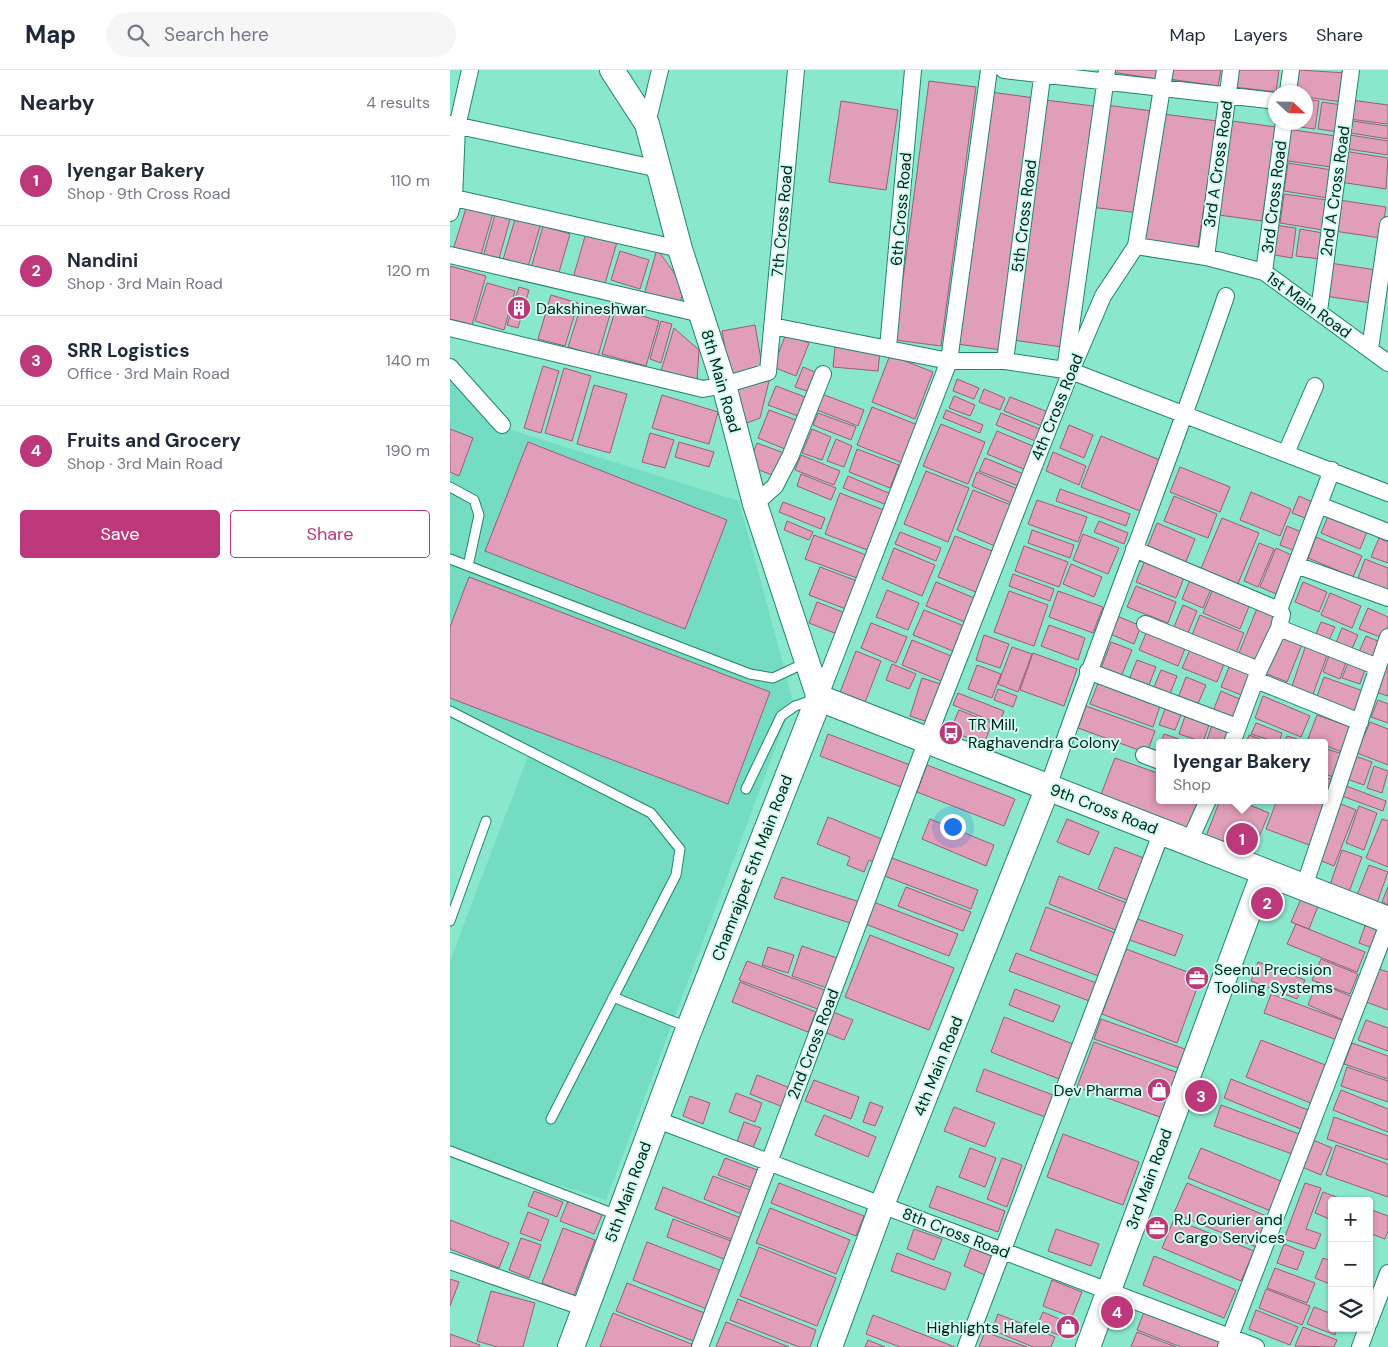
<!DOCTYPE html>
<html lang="en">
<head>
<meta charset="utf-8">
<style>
  body { margin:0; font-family:"DM Sans",sans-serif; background:#f6f6f7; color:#1f2937 }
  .controls { position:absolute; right:15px; bottom:15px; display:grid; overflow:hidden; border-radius:5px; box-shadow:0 1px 4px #0004 }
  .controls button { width:45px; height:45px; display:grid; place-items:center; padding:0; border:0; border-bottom:1px solid #e0e1e3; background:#fff; color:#1f2937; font:25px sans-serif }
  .compass { position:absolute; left:818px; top:15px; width:45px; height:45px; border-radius:50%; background:#fff; box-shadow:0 1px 4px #0004; rotate:112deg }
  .you { position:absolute; left:502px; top:756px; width:18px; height:18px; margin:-12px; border:4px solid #fff; border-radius:50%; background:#1a73e8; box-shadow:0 0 0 8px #1a73e833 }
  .badge { display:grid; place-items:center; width:32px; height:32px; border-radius:50%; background:#bd387a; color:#fff; font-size:16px; font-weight:700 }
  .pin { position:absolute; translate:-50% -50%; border:2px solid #fff; box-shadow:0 1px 5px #0006 }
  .popup { position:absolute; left:706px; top:669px; width:172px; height:65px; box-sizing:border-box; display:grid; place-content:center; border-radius:5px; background:#fff; filter:drop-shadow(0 1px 4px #0005); font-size:16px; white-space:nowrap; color:#747a83 }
  .popup b { font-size:19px; color:#1f2937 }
  .popup::after { content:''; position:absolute; left:50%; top:100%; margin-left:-10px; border:10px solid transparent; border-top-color:#fff }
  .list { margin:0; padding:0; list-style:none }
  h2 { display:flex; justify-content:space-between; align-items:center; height:65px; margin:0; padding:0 20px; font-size:21px }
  h2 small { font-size:16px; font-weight:400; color:#747a83 }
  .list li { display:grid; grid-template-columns:32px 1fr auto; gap:15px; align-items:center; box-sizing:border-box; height:90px; padding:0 20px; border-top:1px solid #e0e1e3 }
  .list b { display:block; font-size:19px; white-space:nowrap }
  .list p { margin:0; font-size:16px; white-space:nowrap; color:#747a83 }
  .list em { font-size:16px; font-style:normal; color:#747a83 }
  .actions { display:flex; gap:10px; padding:15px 20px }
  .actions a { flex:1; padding:11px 0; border:1px solid #bd387a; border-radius:5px; text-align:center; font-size:18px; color:#bd387a }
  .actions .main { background:#bd387a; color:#fff }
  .icon { flex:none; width:28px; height:28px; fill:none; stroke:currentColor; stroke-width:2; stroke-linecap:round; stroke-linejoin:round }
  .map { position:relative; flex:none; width:938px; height:1277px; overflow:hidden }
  header { display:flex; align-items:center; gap:30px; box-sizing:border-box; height:70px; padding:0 25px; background:#fff; border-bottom:1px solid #e0e1e3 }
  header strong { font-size:24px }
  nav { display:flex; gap:28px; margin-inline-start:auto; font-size:18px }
  .search { width:350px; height:45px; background:#f6f6f7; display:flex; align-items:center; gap:12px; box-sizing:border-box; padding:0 18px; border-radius:28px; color:#747a83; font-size:19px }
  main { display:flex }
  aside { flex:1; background:#fff }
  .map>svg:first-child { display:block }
</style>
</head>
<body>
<header>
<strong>Map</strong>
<div class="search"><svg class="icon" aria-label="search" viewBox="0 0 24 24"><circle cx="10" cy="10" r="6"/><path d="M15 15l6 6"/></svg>Search here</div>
<nav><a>Map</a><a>Layers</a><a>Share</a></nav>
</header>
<main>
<aside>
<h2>Nearby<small>4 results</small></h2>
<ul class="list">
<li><span class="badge">1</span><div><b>Iyengar Bakery</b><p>Shop · 9th Cross Road</p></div><em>110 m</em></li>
<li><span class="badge">2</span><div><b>Nandini</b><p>Shop · 3rd Main Road</p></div><em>120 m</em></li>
<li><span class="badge">3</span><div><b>SRR Logistics</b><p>Office · 3rd Main Road</p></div><em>140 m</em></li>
<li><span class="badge">4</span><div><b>Fruits and Grocery</b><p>Shop · 3rd Main Road</p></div><em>190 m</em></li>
</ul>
<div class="actions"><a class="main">Save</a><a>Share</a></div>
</aside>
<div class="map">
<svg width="938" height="1277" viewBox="0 0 938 1277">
  <rect width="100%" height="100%" fill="#89e7cc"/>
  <path fill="#74dcc1" d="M0 296 61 360 289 431 343 631 156 1130 0 1081V891L78 686 0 648Z"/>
  <path fill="#e09eb8" stroke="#9f5a77" d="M661 0H709L707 9 661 2Z
    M720 0H771L768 16 719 9Z
    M786 0H829L826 22 784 17Z
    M849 0 896 3 892 32 856 27V22H846Z
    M479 11 526 17 491 276 445 270Z
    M540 22 585 28 552 280 507 274Z
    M856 29 869 31 865 59 843 56 844 52H856Z
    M595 30 644 36 612 277 563 270Z
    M901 30 938 35V54L899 49Z
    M391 31 448 40 436 120 379 112Z
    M872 32 892 35 888 62 868 59Z
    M655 35 703 41 689 143 641 137Z
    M713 44 767 51 748 177 695 170Z
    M782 51 826 57 812 151 769 145Z
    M902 51 938 56V69L901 63Z
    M836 59 886 66 881 97 831 90Z
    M900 65 938 71V85L898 79Z
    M894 81 938 88 936 119 890 112Z
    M838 93 882 100 878 128 834 121Z
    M834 124 877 130 873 160 830 153Z
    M889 130 936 137 931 168 884 161Z
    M17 135 43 143 30 188 3 180Z
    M46 141 61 146 48 192 33 187Z
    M66 146 91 153 77 200 52 193Z
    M824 155 846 158 842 188 819 184Z
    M93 156 120 164 108 206 81 198Z
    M850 159 873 163 870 189 846 186Z
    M136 163 167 172 154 217 123 208Z
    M207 179 235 218 229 235 194 225Z
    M170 181 199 190 190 219 161 210Z
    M880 193 926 200 921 233 875 226Z
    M0 196 36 206 22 255 0 249Z
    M37 213 65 221 54 260 25 251Z
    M69 217 79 220 68 258 57 255Z
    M101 225 128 233 115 276 88 269Z
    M132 233 161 241 148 286 118 277Z
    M166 238 209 251 196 296 152 284Z
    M211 251 222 254 211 293 200 289Z
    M305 255 313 301 280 307 272 261Z
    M224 258 249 280 247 311 211 301Z
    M336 264 359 273 346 306 323 297Z
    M385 277 430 281 428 301 383 297Z
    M440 285 483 302 465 349 422 332Z
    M93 296 109 301 91 363 74 358Z
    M353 297 365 302 357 321 345 317Z
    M114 298 141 306 122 371 95 363Z
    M320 307 310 348 294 354 285 317Z
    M507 309 529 318 524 329 503 321Z
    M144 315 177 324 160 383 127 374Z
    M326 316 355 327 348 346 318 335Z
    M534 319 555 328 550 340 529 332Z
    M372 324 414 340 408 356 367 340Z
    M212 325 268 342 259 374 202 358Z
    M504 326 525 335 520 346 499 338Z
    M560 327 598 342 592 356 554 341Z
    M422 337 468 355 453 393 407 375Z
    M319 340 346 350 335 379 308 368Z
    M496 340 533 355 530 363 493 348Z
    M368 343 406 357 401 370 363 355Z
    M551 343 592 360 588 372 546 355Z
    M491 354 535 372 518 414 473 396Z
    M619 355 643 365 634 388 610 378Z
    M0 359 23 368 9 406 0 402Z
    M362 359 381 367 372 390 352 383Z
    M547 361 585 377 576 400 537 384Z
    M200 363 224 370 215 398 192 392Z
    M651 366 710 390 690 441 631 417Z
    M386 369 402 376 394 397 377 391Z
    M78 372 277 450 235 559 35 481Z
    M229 372 264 382 259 397 225 387Z
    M307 373 334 383 325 406 298 396Z
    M407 379 449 395 440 418 399 402Z
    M603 382 636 396 629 415 596 401Z
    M351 385 390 401 384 415 345 400Z
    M535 388 576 405 571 417 529 401Z
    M730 397 780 417 770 442 720 422Z
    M476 401 519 418 498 472 454 454Z
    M527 402 570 420 564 434 522 416Z
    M351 404 386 418 381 430 347 416Z
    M398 406 441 424 437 435 393 418Z
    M610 419 680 444 676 456 606 431Z
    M523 420 561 435 545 476 507 460Z
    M801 422 841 439 830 466 790 450Z
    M390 423 436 441 420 481 375 464Z
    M724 426 767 444 758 468 714 451Z
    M849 426 867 434 860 450 842 443Z
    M587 430 637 447 628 472 578 454Z
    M333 432 375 448 371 459 329 442Z
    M878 446 917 462 910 479 871 463Z
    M772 448 809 463 787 516 750 501Z
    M337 451 363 462 359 470 334 460Z
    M649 451 678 463 674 474 644 462Z
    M707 453 745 469 735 494 697 478Z
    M837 456 856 464 848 482 830 475Z
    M582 460 624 475 620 488 578 473Z
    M450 462 491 478 486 491 445 474Z
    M633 464 669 478 658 504 623 490Z
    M364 465 416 485 407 508 355 489Z
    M505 466 547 483 531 524 488 507Z
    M866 467 912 486 903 507 858 488Z
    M929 468 938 472V493L921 487Z
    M809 473 824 479 808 517 794 511Z
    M574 476 618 492 609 517 565 501Z
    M444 478 485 495 472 526 432 509Z
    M826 478 846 487 831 526 810 517Z
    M696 488 735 505 726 528 686 512Z
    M915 489 938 498V521L908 508Z
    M621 494 652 507 644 527 613 514Z
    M370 497 407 511 396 539 359 525Z
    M563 504 604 519 600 531 559 516Z
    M19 507 320 622 278 734 0 628V557Z
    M740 510 761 519 753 538 732 529Z
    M486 512 529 530 520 554 476 536Z
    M853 512 877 522 869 542 845 532Z
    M686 516 726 532 718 553 677 537Z
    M763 519 800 534 790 559 753 543Z
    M437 520 469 533 458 560 426 547Z
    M559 521 598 535 584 576 544 562Z
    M608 521 653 537 643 563 599 547Z
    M880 523 911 536 902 558 871 545Z
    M367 532 395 543 387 564 359 553Z
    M733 535 747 541 738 563 724 557Z
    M808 536 830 545 811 592 789 583Z
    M918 538 938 547V557L933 568 909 559Z
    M474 540 519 558 508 583 463 565Z
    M750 545 794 563 786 583 742 565Z
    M667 546 691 556 684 574 660 564Z
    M871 552 885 557 879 570 866 564Z
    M421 553 457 567 446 593 411 578Z
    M599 555 635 568 628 590 591 576Z
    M892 558 908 565 901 581 885 575Z
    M697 561 736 576 728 596 689 580Z
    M832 563 853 572 837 612 815 603Z
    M534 565 559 574 550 598 526 590Z
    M916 566 930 572 923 588 909 582Z
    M462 570 506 588 496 613 452 595Z
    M661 572 682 580 670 609 650 601Z
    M857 572 879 580 862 627 841 619Z
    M562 577 582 584 568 622 548 614Z
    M938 577V626L923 621Z
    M740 580 774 594 767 612 732 598Z
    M406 581 431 591 414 635 389 625Z
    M583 583 627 599 614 636 570 620Z
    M880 583 897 589 890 609 873 602Z
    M687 590 706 597 697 620 678 612Z
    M899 590 916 597 910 614 892 608Z
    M442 594 466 604 459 619 436 610Z
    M527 595 551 604 542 628 518 619Z
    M780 595 803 604 794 626 771 617Z
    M711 600 727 606 720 624 704 617Z
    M736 607 756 615 747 636 728 628Z
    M874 607 913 621 905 644 866 629Z
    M472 608 494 615 481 653 460 646Z
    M648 613 710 636 703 657 640 634Z
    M548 619 567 626 563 637 544 630Z
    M771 621 792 630 784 650 763 641Z
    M508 623 554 641 549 654 503 635Z
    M813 626 860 646 851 667 805 648Z
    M928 630 938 634V653L921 647Z
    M636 636 705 661 697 683 628 658Z
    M715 639 731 645 725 660 709 655Z
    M509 640 542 653 534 674 500 661Z
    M867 645 903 658 894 683 874 675V673L858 669Z
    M735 646 759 655 753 672 729 664Z
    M920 652 938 659V695L907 683Z
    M806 653 832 663 829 673 801 664Z
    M762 655 783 662 779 673H756Z
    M378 664 463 696 454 718 370 686Z
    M714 664 729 669 728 673H711Z
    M799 665 821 673H796Z
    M837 666 847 669 846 673H834Z
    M874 678 892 684 884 707 874 704Z
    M905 686 922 692 914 715 897 709Z
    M665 688 710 704V730H748L738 759 650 727Z
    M477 695 565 729 554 756 467 722Z
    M924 696 938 701 932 723 917 718Z
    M874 707 886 711 862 776 816 759 827 730H874Z
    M896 716 936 731 933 741 892 726Z
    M770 730H788L819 743 802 784 756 766Z
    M891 734 906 740 884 796 869 790Z
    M909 736 927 743 914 780 896 773Z
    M378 747 439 772 429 795 419 790 414 802 397 795 400 787 367 774Z
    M480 749 544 775 536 796 472 769Z
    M617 749 649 762 639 785 607 772Z
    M932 749 938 751V797L916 788Z
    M665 777 699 790 682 832 648 819Z
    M892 780 912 787 899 822 880 815Z
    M439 787 528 820 521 839 432 805Z
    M919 795 938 802 927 833 907 825Z
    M609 806 679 834 668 861 599 834Z
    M332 807 413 833 406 855 324 828Z
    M456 817 521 842 513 861 448 836Z
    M938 817V835L932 832Z
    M851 829 868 836 859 859 841 852Z
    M418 830 508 864 499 886 410 852Z
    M596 837 668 864 651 907 580 880Z
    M682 847 733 865 725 886 674 868Z
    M916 853 932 859 925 879 909 873Z
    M846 854 915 882 907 902 837 874Z
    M420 865 504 898 479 960 395 927Z
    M352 876 393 890 383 920 342 906Z
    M318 877 344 885 338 903 312 895Z
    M676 879 751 907 727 973 652 944Z
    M566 883 649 914 642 932 559 901Z
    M871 889 908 904 900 924 862 910Z
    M297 891 380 922 373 941 289 910Z
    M808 892 855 910 847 929 801 911Z
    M929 899 938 902V940L916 932Z
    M290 912 366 942 358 962 282 932Z
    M867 912 905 928 896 951 858 935Z
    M565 919 610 936 603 952 559 935Z
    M821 924 894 951 887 970 814 943Z
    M383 942 403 950 394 970 374 962Z
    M554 947 628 976 614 1011 541 982Z
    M651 949 735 979 728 998 644 969Z
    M916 950 938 958V981L908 970Z
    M811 970 878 996 863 1034 796 1007Z
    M644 972 734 1005 718 1050 627 1017Z
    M902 973 938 986V1009L894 994Z
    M897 997 938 1011V1032L891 1016Z
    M534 999 603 1025 595 1047 526 1021Z
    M307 1005 340 1018 333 1037 300 1024Z
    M781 1009 858 1040 851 1059 774 1028Z
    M364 1010 409 1027 401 1049 355 1031Z
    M891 1020 938 1039V1062L883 1040Z
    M286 1023 312 1033 305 1052 279 1042Z
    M240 1026 260 1033 253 1054 233 1046Z
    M420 1032 433 1037 425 1056 413 1052Z
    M771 1035 852 1065 845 1085 764 1056Z
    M504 1037 545 1053 535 1077 494 1061Z
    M374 1045 426 1067 418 1087 365 1065Z
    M884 1047 938 1066V1090L877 1069Z
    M294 1052 311 1058 303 1078 287 1072Z
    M613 1064 689 1092 673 1135 597 1107Z
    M863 1070 882 1078 871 1105 852 1097Z
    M886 1075 938 1094V1127L876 1105Z
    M520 1078 546 1088 535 1117 509 1107Z
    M751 1078 833 1112 821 1141 738 1108Z
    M275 1088 310 1101 304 1119 268 1105Z
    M552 1088 572 1095 557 1137 537 1129Z
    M263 1106 303 1121 294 1145 254 1129Z
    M329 1113 414 1146 406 1166 321 1133Z
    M737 1113 819 1147 806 1177 724 1143Z
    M855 1113 871 1118 856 1159 871 1164 865 1179 834 1169Z
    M487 1116 555 1141 548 1162 479 1137Z
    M213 1117 291 1148 283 1170 205 1139Z
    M84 1121 113 1132 107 1147 78 1136Z
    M873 1122 897 1131H882V1150L865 1143Z
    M118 1131 152 1145 144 1164 110 1151Z
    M320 1138 400 1170 386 1204 306 1173Z
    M919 1139 938 1146V1161L935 1169 919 1163Z
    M78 1142 99 1150 91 1171 70 1163Z
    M223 1149 281 1171 274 1189 217 1167Z
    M724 1149 804 1181 791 1211 712 1178Z
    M0 1150 59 1173 49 1198 0 1179Z
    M113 1158 145 1170 124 1226 92 1213Z
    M464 1159 492 1169 484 1190 457 1179Z
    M606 1159 649 1174 641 1196 598 1181Z
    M71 1168 91 1175 79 1208 59 1200Z
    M197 1172 272 1201 257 1239 183 1210Z
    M834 1174 854 1182 847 1200 827 1193Z
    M309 1177 386 1208 367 1256 290 1226Z
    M521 1178 542 1186 535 1205 514 1196Z
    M447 1183 501 1203 495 1220 441 1201Z
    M704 1186 786 1220 774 1248 693 1215Z
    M873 1188 882 1191V1215L865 1208Z
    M825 1198 865 1213 857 1233 817 1218Z
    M0 1209 9 1212 0 1236Z
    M602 1210 632 1222 622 1247 593 1236Z
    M177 1213 257 1244 246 1272 166 1241Z
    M816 1219 860 1236 852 1255 809 1238Z
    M41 1221 85 1233 73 1277H47L27 1271Z
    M288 1229 366 1260 360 1277H349L280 1250Z
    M696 1237 774 1268 771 1277H731L687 1260Z
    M864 1237 882 1244V1258H887L885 1265 857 1254Z
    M806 1240 848 1257 840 1275 799 1259Z
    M593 1242 619 1253 613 1267 587 1256Z
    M163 1243 244 1275 243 1277H150Z
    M548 1244 605 1267 601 1277H583L542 1260Z
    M423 1245 505 1277H450L416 1264Z
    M276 1252 324 1271 339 1277H266Z
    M853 1257 887 1270 884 1277 845 1276Z
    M535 1262 577 1277H529Z
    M687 1262 726 1277H681Z
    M0 1264 30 1275 29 1277H0Z
    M418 1270 435 1277H415Z"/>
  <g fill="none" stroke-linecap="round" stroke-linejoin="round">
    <g stroke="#1d856f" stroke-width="11">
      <path id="lane" d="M0 417 24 430 29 445 18 496
        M0 489 300 604 323 608 357 592
        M0 641 201 743 230 779 226 805 101 1049
        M296 719 331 646 345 636 363 630
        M0 851 36 751
        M163 927 237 957
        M0 1081 167 1145"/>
    </g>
    <g stroke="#1d856f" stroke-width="18">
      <path id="street" d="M554 0 826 31
        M838 22 841 0
        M0 54 209 99
        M197 54 210 0
        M0 127 230 179
        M0 143 4 128 7 57 20 0
        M686 176 756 187 814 202 938 293
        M0 185 251 244
        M756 187 781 0
        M814 202 834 52
        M869 241 901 0
        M322 256 499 291H555L621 301 938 423
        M0 258 253 319 274 315 318 302 346 0
        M438 278 463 0
        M920 279 938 155
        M555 291 593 0
        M0 297 52 355
        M615 300 657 0
        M836 383 865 316
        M305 434 325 416 340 387 373 304
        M869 435 938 462
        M684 479 829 540
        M846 495 938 528
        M695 554 809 600
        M829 558 928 597
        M638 601 787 657
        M806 610 910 652
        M369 628 499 291 539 0
        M782 673 809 600 829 558 832 544 829 540 882 400
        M694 685 710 691
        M598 717C655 553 720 391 776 226
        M739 772 758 730
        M854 817 938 567
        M205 1049 806 1277
        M0 1191 135 1238
        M919 1253 938 1203
        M250 1277 477 670 621 301 653 226 686 176 715 0
        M516 1277 712 761
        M776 1277 938 854
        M910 1277 917 1258"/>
    </g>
    <g stroke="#1d856f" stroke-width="26">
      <path id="secondary" d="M162 0 197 54 230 179 274 315 305 434 369 628
        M380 1277 432 1135 598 717
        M638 1277 814 801"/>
    </g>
    <g stroke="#1d856f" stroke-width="28">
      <path id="primary" d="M121 1277 236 967 369 628 938 850"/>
    </g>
    <use href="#lane" stroke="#fff" stroke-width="9"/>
    <use href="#street" stroke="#fff" stroke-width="16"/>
    <use href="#secondary" stroke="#fff" stroke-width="24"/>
    <use href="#primary" stroke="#fff" stroke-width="26"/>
  </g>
  <defs>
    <g id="building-disc" transform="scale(1.25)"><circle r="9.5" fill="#bd387a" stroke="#d2fef0"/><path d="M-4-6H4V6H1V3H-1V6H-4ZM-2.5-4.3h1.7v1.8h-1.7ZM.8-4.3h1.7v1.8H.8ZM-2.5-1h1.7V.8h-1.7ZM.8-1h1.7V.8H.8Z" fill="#fff"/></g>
    <g id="bus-disc" transform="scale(1.25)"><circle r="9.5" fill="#bd387a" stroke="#d2fef0"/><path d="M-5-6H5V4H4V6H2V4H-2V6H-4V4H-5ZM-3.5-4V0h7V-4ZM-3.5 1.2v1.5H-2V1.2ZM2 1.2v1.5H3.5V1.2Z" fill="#fff"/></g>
    <g id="office-disc" transform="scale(1.25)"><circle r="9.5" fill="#bd387a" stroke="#d2fef0"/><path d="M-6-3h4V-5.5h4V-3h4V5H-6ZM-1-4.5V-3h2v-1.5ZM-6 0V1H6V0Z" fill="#fff"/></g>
    <g id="shop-disc" transform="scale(1.25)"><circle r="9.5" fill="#bd387a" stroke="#d2fef0"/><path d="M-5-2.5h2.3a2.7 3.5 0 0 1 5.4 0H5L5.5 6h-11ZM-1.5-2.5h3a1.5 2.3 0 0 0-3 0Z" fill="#fff"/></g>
  </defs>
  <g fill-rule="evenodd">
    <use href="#building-disc" x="69" y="238"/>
    <use href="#bus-disc" x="501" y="663"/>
    <use href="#office-disc" x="747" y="908"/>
    <use href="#shop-disc" x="709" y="1020"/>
    <use href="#office-disc" x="707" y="1158"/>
    <use href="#shop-disc" x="618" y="1257"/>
  </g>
  <g text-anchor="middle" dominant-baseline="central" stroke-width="4" stroke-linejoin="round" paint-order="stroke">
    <g font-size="16" fill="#022019" stroke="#d2fef0">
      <text transform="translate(768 94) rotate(-82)">3rd A Cross Road</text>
      <text transform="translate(885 121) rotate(-82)">2nd A Cross Road</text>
      <text transform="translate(824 127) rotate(-83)">3rd Cross Road</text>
      <text transform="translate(451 139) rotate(-85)">6th Cross Road</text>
      <text transform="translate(574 146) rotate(-83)">5th Cross Road</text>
      <text transform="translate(332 151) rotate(-85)">7th Cross Road</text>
      <text transform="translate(859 235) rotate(36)">1st Main Road</text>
      <text transform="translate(271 311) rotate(74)">8th Main Road</text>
      <text transform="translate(607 337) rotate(-68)">4th Cross Road</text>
      <text transform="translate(654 739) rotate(21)">9th Cross Road</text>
      <text transform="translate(302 798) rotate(-69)">Chamrajpet 5th Main Road</text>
      <text transform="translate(363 974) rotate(-69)">2nd Cross Road</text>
      <text transform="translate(488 996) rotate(-68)">4th Main Road</text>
      <text transform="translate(699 1109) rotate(-70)">3rd Main Road</text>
      <text transform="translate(178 1122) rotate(-70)">5th Main Road</text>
      <text transform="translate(506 1163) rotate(21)">8th Cross Road</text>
    </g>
    <g font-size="16" fill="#022019" stroke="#d2fef0" text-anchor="start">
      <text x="86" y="238">Dakshineshwar</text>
      <text x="518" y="654">TR Mill,<tspan x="518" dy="18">Raghavendra Colony</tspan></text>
      <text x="764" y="899">Seenu Precision<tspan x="764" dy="18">Tooling Systems</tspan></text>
      <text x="692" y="1020" text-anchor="end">Dev Pharma</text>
      <text x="724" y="1149">RJ Courier and<tspan x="724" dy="18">Cargo Services</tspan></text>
      <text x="600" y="1257" text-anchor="end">Highlights Hafele</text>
    </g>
  </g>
</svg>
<div class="controls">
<button>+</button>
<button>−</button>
<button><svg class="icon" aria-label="layers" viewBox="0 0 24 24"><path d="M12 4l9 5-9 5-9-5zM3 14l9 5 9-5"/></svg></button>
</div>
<svg class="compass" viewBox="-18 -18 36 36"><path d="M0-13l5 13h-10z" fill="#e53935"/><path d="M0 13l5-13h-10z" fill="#747a83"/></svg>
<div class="you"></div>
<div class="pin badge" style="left:792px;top:769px">1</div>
<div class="popup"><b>Iyengar Bakery</b>Shop</div>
<div class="pin badge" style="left:817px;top:833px">2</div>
<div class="pin badge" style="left:751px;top:1026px">3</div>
<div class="pin badge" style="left:667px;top:1242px">4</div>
</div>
</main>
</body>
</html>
